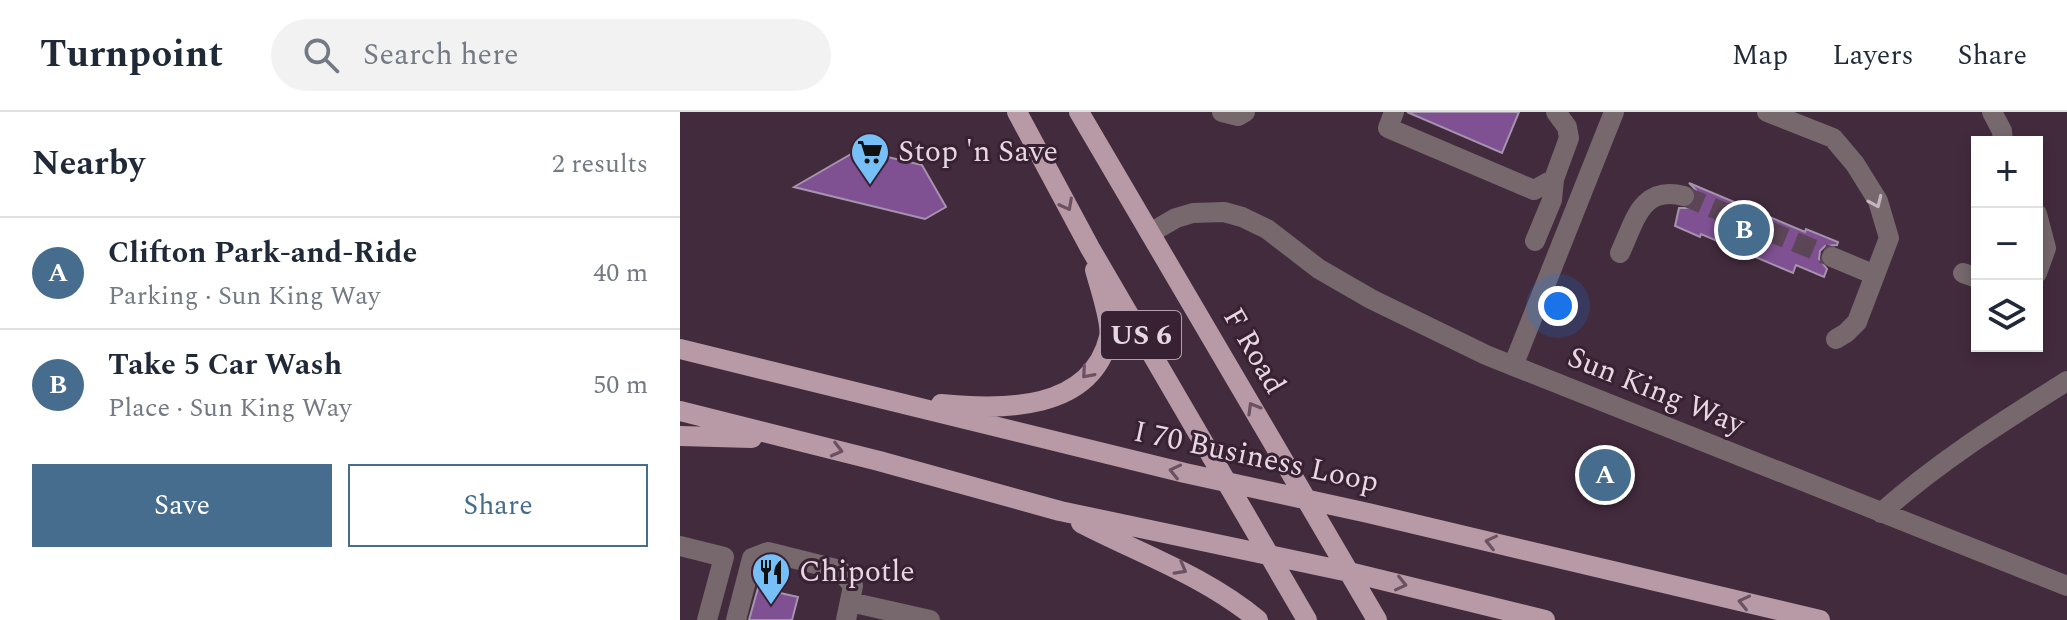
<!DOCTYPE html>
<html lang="en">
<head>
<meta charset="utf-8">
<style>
  body { margin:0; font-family:Spectral,serif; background:#f2f2f3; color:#1f2937 }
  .controls { position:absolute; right:24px; top:24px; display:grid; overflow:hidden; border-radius:0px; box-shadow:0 4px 12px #0003 }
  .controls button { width:72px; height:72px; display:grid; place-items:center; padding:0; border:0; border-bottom:2px solid #e0e1e3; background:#fff; color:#1f2937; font:40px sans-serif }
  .you { position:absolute; left:878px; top:194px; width:28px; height:28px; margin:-20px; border:6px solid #fff; border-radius:50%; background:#1a73e8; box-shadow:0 0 0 12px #1a73e833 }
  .badge { display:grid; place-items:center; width:52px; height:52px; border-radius:50%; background:#466d8d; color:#fff; font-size:26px; font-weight:700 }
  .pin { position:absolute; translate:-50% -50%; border:4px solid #fff; box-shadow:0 2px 8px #0006 }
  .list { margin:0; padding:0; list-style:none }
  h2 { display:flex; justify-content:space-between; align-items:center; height:104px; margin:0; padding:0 32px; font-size:34px }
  h2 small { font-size:26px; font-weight:400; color:#747a83 }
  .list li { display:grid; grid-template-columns:52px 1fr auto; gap:24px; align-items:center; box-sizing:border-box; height:112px; padding:0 32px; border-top:2px solid #e0e1e3 }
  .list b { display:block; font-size:30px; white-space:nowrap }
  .list p { margin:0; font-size:26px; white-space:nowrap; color:#747a83 }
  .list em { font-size:26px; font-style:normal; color:#747a83 }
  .actions { display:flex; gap:16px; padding:24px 32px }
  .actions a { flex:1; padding:18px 0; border:2px solid #466d8d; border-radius:0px; text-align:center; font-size:28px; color:#466d8d }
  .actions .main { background:#466d8d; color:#fff }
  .icon { flex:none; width:44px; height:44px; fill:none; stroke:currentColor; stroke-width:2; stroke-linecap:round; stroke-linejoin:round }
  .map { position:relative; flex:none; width:1387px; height:508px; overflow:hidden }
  header { display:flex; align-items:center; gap:48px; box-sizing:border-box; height:112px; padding:0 40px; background:#fff; border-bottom:2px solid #e0e1e3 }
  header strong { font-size:38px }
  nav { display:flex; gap:44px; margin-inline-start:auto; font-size:28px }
  .search { width:560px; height:72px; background:#f2f2f3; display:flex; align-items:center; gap:20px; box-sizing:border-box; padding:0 28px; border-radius:44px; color:#747a83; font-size:30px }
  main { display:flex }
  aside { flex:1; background:#fff }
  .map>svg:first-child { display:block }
</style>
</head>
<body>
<header>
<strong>Turnpoint</strong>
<div class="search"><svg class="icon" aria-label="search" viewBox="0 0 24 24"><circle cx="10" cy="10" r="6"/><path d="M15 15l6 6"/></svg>Search here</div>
<nav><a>Map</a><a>Layers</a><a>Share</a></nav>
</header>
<main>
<aside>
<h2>Nearby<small>2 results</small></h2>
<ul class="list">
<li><span class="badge">A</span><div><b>Clifton Park-and-Ride</b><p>Parking · Sun King Way</p></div><em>40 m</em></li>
<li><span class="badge">B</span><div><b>Take 5 Car Wash</b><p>Place · Sun King Way</p></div><em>50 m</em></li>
</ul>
<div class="actions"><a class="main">Save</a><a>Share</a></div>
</aside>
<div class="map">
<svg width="1387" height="508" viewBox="0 0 1387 508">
  <rect width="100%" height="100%" fill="#422b3d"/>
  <path fill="#7f5193" stroke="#a693ae" stroke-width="2" d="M727 0H839L822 41Z
    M178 38 242 53 266 95 245 107 114 75Z
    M1009 71 1125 120 1126 117 1158 130 1157 133 1145 134 1140 139 1139 147 1147 157 1144 165 1116 153 1113 161 1021 122 1020 125 995 114 999 96H1010L1017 87 1016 78Z
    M78 476 118 485 112 508H69Z"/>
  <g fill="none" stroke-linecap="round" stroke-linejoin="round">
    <path stroke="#5b4556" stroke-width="20" stroke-dasharray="20 10" stroke-linecap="butt" d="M1004 84 1152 145"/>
    <path stroke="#76686d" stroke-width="20" d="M542 0 558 4 565 0
      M714 0 708 16 854 78 874 67
      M1087 0 1153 26 1175 52 1198 89 1209 126 1177 210 1166 221 1156 227
      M1312 0 1322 19 1323 30
      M1357 102 1366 136 1357 161
      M470 121 496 106 513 101 544 100 562 105 587 117 639 157 691 187 806 243 1387 474
      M855 129 872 88 874 67 889 26 887 15 876 0
      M940 141C955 109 961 73 1004 84
      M1152 145 1195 163
      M1283 161 1297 166
      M833 254 934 0
      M1201 401C1259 349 1322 310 1387 269
      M0 434 44 445 27 508
      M170 490 250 508
      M56 508 72 446 88 440 160 458 173 474 166 508"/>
    <path stroke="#b89aa6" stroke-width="20" d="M337 0 410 136 627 508
      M399 0 697 508
      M0 237 505 361 688 401 1140 508
      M261 292C321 298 411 300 429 225 432 211 419 173 415 158
      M0 299 199 349 380 399 669 460 865 508
      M0 324 72 326
      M401 411C461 442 525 464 578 508"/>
  </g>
  <defs><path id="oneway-chevron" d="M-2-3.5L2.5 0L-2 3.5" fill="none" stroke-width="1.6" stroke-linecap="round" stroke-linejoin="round" transform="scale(2)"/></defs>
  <use stroke="#c4b6bf" href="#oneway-chevron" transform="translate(1196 90) rotate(66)"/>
  <g stroke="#6b5161">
    <use href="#oneway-chevron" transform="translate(387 93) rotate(62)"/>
    <use href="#oneway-chevron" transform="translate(407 261) rotate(131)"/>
    <use href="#oneway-chevron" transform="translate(573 296) rotate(-120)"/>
    <use href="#oneway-chevron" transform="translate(157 338) rotate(14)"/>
    <use href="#oneway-chevron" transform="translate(495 359) rotate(-167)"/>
    <use href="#oneway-chevron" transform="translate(811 430) rotate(-167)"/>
    <use href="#oneway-chevron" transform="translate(501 457) rotate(29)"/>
    <use href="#oneway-chevron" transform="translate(721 472) rotate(13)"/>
    <use href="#oneway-chevron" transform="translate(1064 490) rotate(-167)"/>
  </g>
  <defs>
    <g id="supermarket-pin" transform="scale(2)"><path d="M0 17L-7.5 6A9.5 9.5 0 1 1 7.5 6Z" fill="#76c0f7" stroke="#372133"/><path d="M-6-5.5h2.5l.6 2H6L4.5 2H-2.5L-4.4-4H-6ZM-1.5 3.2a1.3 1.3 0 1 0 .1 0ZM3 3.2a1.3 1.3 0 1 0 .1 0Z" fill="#111"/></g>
    <g id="restaurant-pin" transform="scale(2)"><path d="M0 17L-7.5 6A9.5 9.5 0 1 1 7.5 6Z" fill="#76c0f7" stroke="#372133"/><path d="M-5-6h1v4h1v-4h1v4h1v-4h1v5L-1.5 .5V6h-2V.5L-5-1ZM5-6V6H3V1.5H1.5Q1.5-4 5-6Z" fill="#111"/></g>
  </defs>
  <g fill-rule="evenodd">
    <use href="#supermarket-pin" x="190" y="40"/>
    <use href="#restaurant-pin" x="91" y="460"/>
  </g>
  <g text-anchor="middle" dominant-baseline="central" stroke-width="6" stroke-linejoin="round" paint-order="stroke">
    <rect fill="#372133" stroke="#b2a0ae" stroke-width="2" x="421" y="199" width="80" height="48" rx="6"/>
    <g font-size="28" font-weight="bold" fill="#e6d7e2">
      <text x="461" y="223">US 6</text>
    </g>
    <g font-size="30" fill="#e6d7e2" stroke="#372133" text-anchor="start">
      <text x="218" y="40">Stop 'n Save</text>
      <text x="119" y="460">Chipotle</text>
    </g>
    <g font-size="30" fill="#e6d7e2" stroke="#372133">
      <text transform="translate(574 239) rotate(60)">F Road</text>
      <text transform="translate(976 279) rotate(22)">Sun King Way</text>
      <text transform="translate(576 345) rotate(12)">I 70 Business Loop</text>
    </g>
  </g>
</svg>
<div class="controls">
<button>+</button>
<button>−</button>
<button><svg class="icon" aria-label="layers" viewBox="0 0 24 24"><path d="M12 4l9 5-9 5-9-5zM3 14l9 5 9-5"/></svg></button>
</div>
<div class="you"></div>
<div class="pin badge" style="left:925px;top:363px">A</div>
<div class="pin badge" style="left:1064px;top:118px">B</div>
</div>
</main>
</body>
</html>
